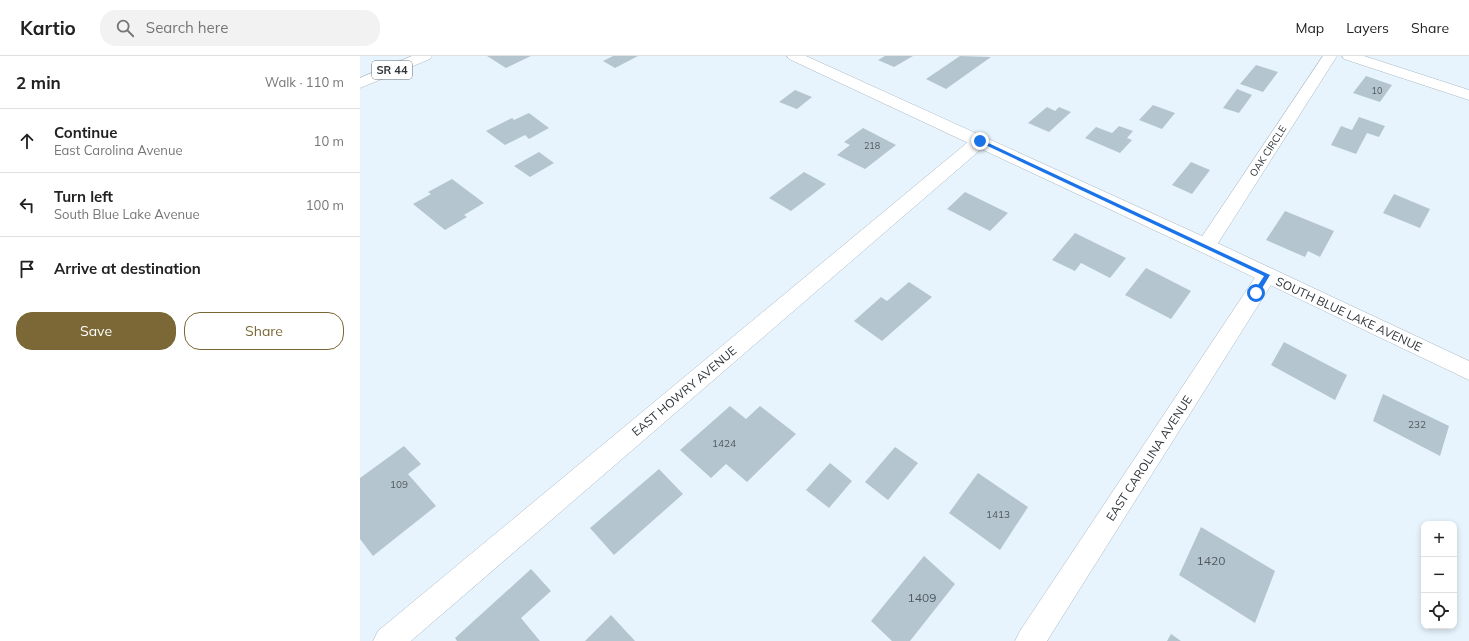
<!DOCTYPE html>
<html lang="en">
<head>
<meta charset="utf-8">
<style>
  body { margin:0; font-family:Mulish,sans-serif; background:#f2f2f2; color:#222 }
  .controls { position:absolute; right:12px; bottom:12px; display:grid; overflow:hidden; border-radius:8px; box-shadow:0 2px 6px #0003 }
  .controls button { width:36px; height:36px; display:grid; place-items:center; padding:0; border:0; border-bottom:1px solid #e0e0e0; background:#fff; color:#222; font:20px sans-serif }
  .stop { position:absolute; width:12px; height:12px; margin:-9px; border:3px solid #1a73e8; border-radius:50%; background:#fff }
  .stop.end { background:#1a73e8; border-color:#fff; box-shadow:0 1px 4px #0008 }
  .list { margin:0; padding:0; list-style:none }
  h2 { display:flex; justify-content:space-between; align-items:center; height:52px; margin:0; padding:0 16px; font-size:17px }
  h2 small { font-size:13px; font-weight:400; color:#767676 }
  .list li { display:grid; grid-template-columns:26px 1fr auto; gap:12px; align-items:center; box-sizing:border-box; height:64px; padding:0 16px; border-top:1px solid #e0e0e0 }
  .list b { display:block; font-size:15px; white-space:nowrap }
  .list p { margin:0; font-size:13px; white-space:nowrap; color:#767676 }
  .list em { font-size:13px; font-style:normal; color:#767676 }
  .actions { display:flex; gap:8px; padding:12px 16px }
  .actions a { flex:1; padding:9px 0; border:1px solid #7b6836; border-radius:16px; text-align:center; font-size:14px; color:#7b6836 }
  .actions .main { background:#7b6836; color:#fff }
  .icon { flex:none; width:22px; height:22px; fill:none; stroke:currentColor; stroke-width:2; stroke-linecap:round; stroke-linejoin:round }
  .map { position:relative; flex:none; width:1109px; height:585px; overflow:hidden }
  header { display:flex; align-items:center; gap:24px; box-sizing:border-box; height:56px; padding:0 20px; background:#fff; border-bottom:1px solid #e0e0e0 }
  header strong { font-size:19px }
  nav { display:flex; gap:22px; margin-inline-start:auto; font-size:14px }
  .search { width:280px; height:36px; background:#f2f2f2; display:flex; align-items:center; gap:10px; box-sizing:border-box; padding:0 14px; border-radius:16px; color:#767676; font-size:15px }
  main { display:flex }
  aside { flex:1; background:#fff }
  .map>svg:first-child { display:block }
</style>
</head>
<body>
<header>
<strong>Kartio</strong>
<div class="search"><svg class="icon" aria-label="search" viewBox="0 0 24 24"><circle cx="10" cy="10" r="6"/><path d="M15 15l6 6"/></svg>Search here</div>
<nav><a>Map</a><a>Layers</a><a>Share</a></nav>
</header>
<main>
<aside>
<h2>2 min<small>Walk · 110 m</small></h2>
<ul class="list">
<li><svg class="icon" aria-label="ahead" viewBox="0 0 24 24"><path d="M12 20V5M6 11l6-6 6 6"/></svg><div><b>Continue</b><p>East Carolina Avenue</p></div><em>10 m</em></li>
<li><svg class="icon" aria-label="left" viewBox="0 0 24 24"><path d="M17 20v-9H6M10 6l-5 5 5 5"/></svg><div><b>Turn left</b><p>South Blue Lake Avenue</p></div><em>100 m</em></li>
<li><svg class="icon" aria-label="arrive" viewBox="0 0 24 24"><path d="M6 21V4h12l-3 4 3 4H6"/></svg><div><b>Arrive at destination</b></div></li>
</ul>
<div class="actions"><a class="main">Save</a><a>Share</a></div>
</aside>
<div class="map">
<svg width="1109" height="585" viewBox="0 0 1109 585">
  <rect width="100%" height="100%" fill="#e7f4fd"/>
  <path fill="#b5c5cf" d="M127 0H171L146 12Z
    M253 0H278L255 12 243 5Z
    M525 0H553L534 11 518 4Z
    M600 0 631 1 586 33 566 23Z
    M896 9 918 16 903 36 880 28Z
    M1006 20 1032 29 1020 46 993 37Z
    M877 33 892 39 879 57 863 52Z
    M435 34 452 41 437 53 419 46Z
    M793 49 815 57 802 73 779 64Z
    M687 51 695 55 699 51 711 56 689 76 668 67Z
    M169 57 189 72 169 83 165 79 145 89 126 75 152 62 154 64Z
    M999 61 1025 70 1019 81 1007 77 996 98 971 89 981 70 992 74Z
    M759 70 773 75 767 82 772 84 760 97 725 82 736 71 752 77Z
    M503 72 536 89 505 113 477 99 490 89 484 86Z
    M179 96 194 107 170 121 154 110Z
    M831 106 850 114 832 138 812 129Z
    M444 116 466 128 431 155 409 142Z
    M92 123 124 147 104 159 107 161 85 174 53 148 71 138 68 136Z
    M605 136 648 157 630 175 587 153Z
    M1034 138 1070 153 1060 172 1023 157Z
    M925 155 974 175 960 201 948 195 945 201 906 184Z
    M715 177 766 202 750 222 721 207 715 215 692 204Z
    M786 212 831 235 811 263 765 239Z
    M549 226 572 241 522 285 494 265 521 241 527 245Z
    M924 286 987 319 975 344 911 309Z
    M1023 338 1089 370 1080 400 1013 365Z
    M370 350 386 363 400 350 436 378 387 426 366 408 351 422 320 394Z
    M44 390 61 408 48 418 76 450 13 500 0 483V422Z
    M535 391 558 407 528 444 505 426Z
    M470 407 492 425 469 452 446 434Z
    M299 413 323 438 254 499 230 472Z
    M618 417 668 451 640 494 589 457Z
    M841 471 915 515 895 567 819 519Z
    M564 500 595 528 550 585H532L511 565Z
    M171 513 191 535 161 562 180 585H97L95 582Z
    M251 559 275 585H225Z
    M811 578 821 585H807Z"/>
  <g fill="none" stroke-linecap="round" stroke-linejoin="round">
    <g stroke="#a9b8c3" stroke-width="1">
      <path id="minor" d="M963 0H977L853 195 846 197 839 195 836 190 839 185Z
        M982 0H1004L1109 34V44L984 3Z
        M620 80 626 81 628 85 626 89 51 585H13L18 575 614 81Z
        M907 211 914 214 917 219 914 224 687 585H655L660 575 900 214Z"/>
    </g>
    <g stroke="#a9b8c3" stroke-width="1">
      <path id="major" d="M52 0H72L70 3 0 32V22Z
        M427 0H446L853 185 1109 305V324L839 195 429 3Z"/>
    </g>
    <use href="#minor" fill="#fff" fill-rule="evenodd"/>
    <use href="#major" fill="#fff" fill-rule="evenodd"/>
  </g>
  <path fill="#1a73e8" d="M619 84H622L910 219 898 239H894L893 237 904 220 619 86Z"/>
  <g text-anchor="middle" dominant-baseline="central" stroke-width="3" stroke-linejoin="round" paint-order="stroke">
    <g font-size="9" fill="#50585e">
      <text x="1017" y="34">10</text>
      <text x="512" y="89">218</text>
    </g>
    <g font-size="10" fill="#2e3438" stroke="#fff">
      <text transform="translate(908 95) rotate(-57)">OAK CIRCLE</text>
    </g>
    <g font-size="10" fill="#50585e">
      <text x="1057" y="368">232</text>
      <text x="364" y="387">1424</text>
      <text x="39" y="428">109</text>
      <text x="638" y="458">1413</text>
    </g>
    <rect fill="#fff" stroke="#6d7174" stroke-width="1" x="12" y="5" width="40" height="18" rx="3"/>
    <g font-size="11" font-weight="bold" fill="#2e3438">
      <text x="32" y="14">SR 44</text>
    </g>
    <g font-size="12" fill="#2e3438" stroke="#fff">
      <text transform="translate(989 258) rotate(25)">SOUTH BLUE LAKE AVENUE</text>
      <text transform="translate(324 335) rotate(-40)">EAST HOWRY AVENUE</text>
      <text transform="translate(789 402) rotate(-57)">EAST CAROLINA AVENUE</text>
    </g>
    <g font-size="12" fill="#50585e">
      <text x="851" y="504">1420</text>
      <text x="562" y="541">1409</text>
    </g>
  </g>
</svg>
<div class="controls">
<button>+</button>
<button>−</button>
<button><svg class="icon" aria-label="locate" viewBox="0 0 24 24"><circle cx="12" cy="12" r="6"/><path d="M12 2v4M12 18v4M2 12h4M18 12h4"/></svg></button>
</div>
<div class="stop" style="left:896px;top:237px"></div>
<div class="stop end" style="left:620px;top:85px"></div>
</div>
</main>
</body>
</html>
